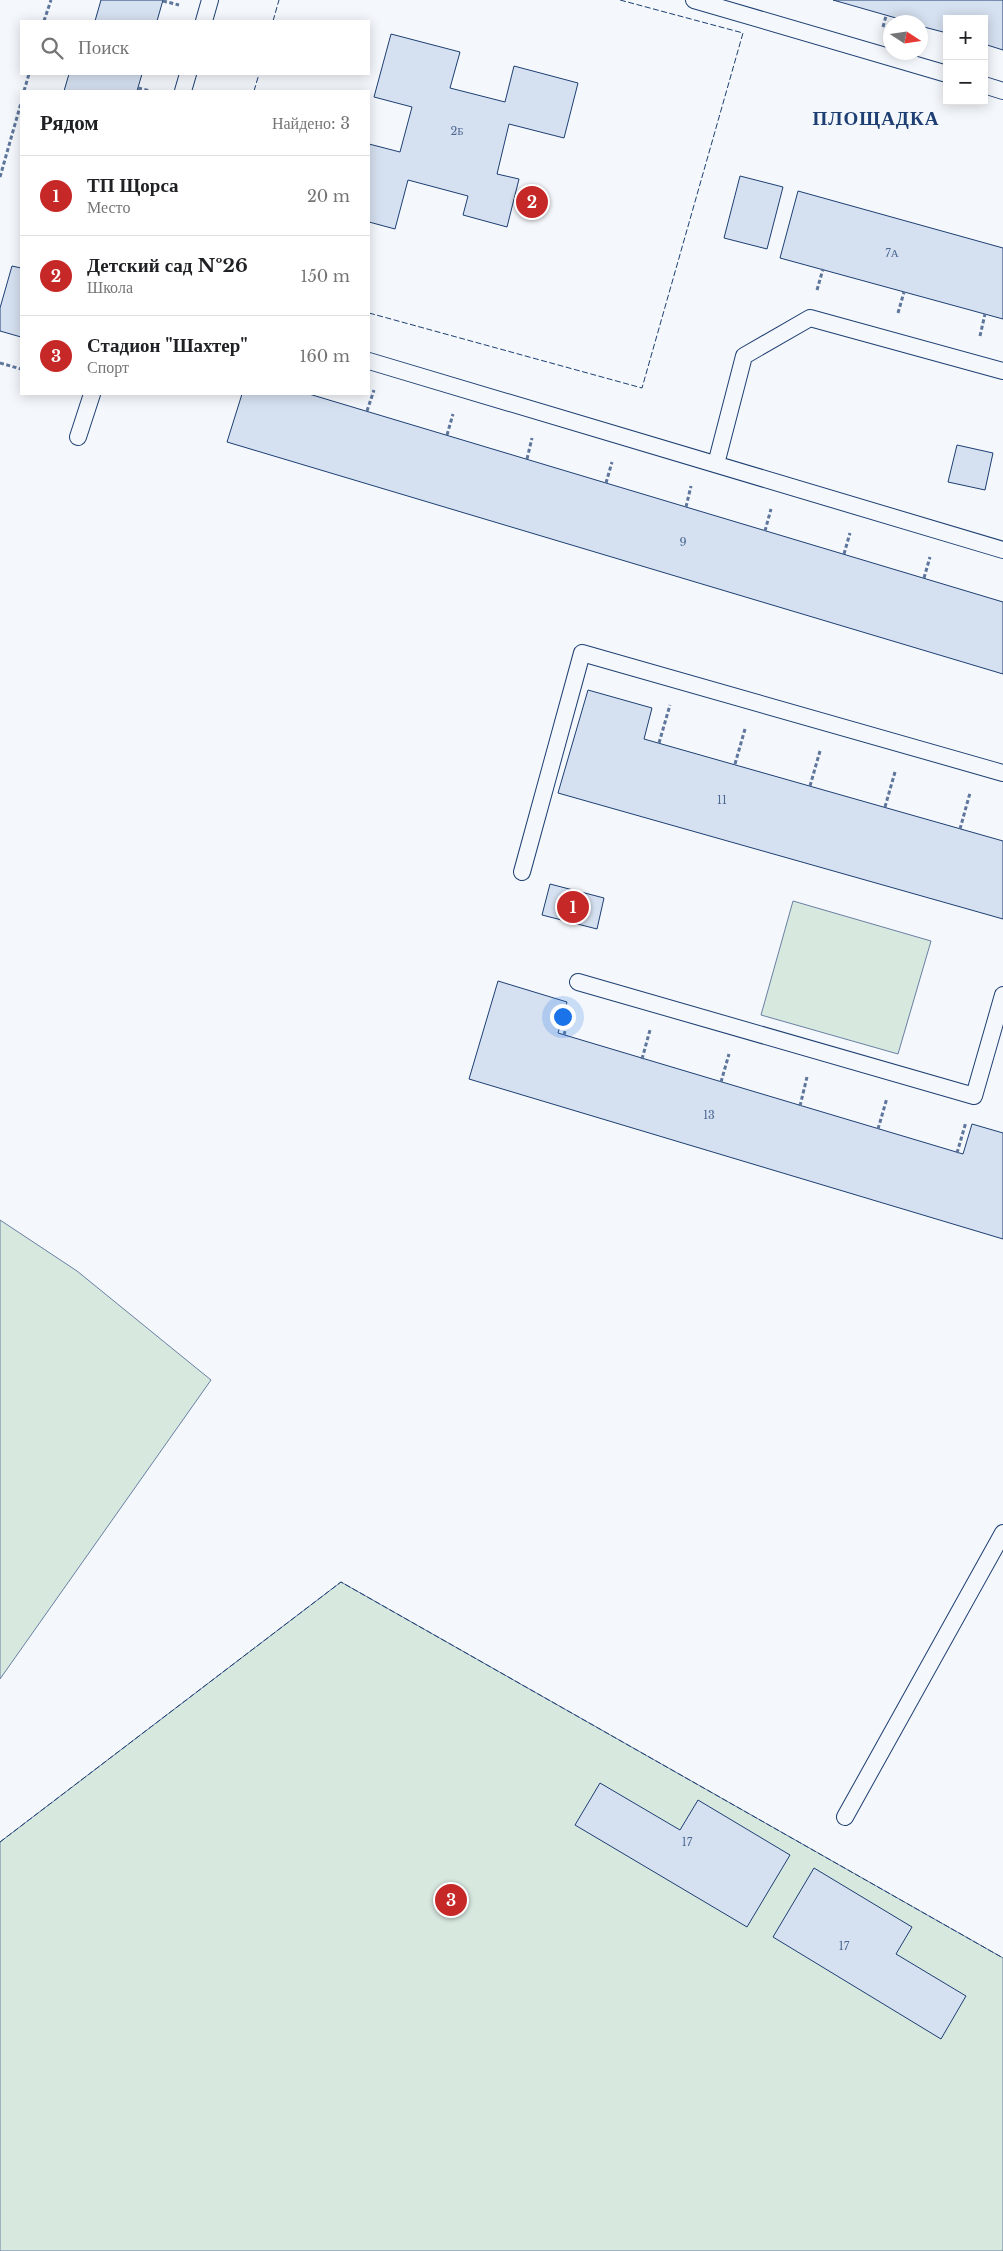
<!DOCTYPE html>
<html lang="ru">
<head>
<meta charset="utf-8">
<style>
  body { margin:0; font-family:"Libre Baskerville",serif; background:#f6f6f6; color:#202124 }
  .controls { position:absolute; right:15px; top:15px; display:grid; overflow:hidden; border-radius:0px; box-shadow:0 2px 12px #0003 }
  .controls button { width:45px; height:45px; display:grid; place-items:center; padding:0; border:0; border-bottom:1px solid #e0e0e0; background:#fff; color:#202124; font:25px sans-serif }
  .compass { position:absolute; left:883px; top:15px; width:45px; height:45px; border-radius:50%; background:#fff; box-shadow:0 2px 12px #0003; rotate:102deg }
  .you { position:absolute; left:562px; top:1016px; width:18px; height:18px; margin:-12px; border:4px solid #fff; border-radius:50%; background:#1a73e8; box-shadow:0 0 0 8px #1a73e833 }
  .badge { display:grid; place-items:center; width:32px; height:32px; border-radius:50%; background:#c62828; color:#fff; font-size:16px; font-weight:700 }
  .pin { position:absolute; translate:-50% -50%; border:2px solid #fff; box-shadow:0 1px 5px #0006 }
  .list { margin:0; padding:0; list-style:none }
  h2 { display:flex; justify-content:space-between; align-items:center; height:65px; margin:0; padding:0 20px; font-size:21px }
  h2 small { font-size:16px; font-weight:400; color:#757577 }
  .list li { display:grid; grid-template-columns:32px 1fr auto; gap:15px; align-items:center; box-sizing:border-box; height:80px; padding:0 20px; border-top:1px solid #e0e0e0 }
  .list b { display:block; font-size:19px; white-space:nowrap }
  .list p { margin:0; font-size:16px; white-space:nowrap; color:#757577 }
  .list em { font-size:16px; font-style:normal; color:#757577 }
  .icon { flex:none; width:28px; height:28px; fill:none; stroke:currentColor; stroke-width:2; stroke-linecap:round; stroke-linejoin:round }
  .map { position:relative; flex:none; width:1003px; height:2251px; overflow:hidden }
  .search { position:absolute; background:#fff; box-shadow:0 2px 12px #0003; left:20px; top:20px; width:350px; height:55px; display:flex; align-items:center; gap:12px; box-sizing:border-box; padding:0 18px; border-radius:0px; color:#757577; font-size:19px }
  .panel { position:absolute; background:#fff; box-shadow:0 2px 12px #0003; left:20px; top:90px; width:350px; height:305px; border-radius:0px }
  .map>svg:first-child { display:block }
</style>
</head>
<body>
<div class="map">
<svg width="1003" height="2251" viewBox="0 0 1003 2251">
  <rect width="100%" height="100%" fill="#f4f7fb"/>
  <path fill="#d7e8df" stroke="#687fa3" d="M793 901 931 941 898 1054 761 1015Z
    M0 1220 77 1271 211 1380 0 1679Z
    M341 1582 1003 1958V2251H0V1842Z"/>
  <path fill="#d5e0f0" stroke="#1d3f73" d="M101 0H163L157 21H95Z
    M833 0H1003V50L984 44V19H947V33L920 26V22H910Z
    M391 34 460 52 450 88 505 102 514 66 578 83 564 138 509 124 497 174 519 179 507 227 463 215 468 196 408 180 395 229 369 222V144L400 152 412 107 374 97Z
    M69 74H142L137 91H64Z
    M740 176 783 187 767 249 724 238Z
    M798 191 1003 248V319L780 258Z
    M12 266 21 268V337L0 331V308Z
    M242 394H309L1003 602V674L227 442Z
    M957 445 993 453 985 490 948 482Z
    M588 690 652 708 644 739 1003 841V919L558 793Z
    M550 884 604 898 597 929 542 915Z
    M498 981 567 1002 558 1033 963 1154 972 1124 1003 1133V1239L469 1079Z
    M600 1783 680 1830 698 1800 790 1855 747 1927 575 1825Z
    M814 1868 912 1927 896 1954 966 1996 941 2039 773 1937Z"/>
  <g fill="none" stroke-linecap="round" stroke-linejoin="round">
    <g stroke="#1d3f73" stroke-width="18">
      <path id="service" d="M694 0 947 74
        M204 21 210 0
        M984 85 1003 91
        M183 91 188 74
        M369 361 1003 550
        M78 437 92 394
        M716 464 744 356 810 318 1003 371
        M522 872 582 653 1003 773
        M578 982 974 1096 1003 995
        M845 1817 1003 1533"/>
    </g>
    <path stroke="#5e769c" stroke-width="3" stroke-dasharray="4 2.5" stroke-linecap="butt" d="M163 1 179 5
      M44 21 51 0
      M883 27 886 16
      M138 88 150 91
      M24 91 29 74
      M0 177 21 103
      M817 290 823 269
      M898 313 904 292
      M980 336 985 314
      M0 363 21 369
      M367 411 374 390
      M447 435 453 414
      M527 459 532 438
      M606 483 612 462
      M686 507 691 486
      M765 531 771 509
      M844 554 850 533
      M924 578 930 557
      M659 743 670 705
      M735 764 745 729
      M810 786 820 751
      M885 807 895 772
      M960 829 970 793
      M564 1035 571 1009
      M642 1059 650 1030
      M721 1082 729 1054
      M800 1106 807 1077
      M878 1129 887 1098
      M957 1153 966 1122"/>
    <use href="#service" stroke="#f4f7fb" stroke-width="16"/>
    <path stroke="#1d3f73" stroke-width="1" stroke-dasharray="6 2.5" stroke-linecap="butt" d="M273 21 279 0
      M254 91 259 74
      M369 313 642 388 743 33 620 0
      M0 1842 341 1582 1003 1958"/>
  </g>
  <g text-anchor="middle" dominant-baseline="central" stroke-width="4" stroke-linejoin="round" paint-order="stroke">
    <g font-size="11" fill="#4b6792">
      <text x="457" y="131">2Б</text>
      <text x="892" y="253">7А</text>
      <text x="683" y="542">9</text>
      <text x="722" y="800">11</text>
      <text x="709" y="1115">13</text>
      <text x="687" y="1842">17</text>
      <text x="844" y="1946">17</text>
    </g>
    <g font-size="19" font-weight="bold" letter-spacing="1" fill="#1d3f73" stroke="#f4f7fb">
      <text x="876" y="118">ПЛОЩАДКА</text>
    </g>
  </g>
</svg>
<div class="controls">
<button>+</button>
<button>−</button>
</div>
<svg class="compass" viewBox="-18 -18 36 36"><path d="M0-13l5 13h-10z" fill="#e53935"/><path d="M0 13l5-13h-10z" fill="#757577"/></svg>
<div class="you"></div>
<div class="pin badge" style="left:573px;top:907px">1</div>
<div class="pin badge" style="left:532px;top:202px">2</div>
<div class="pin badge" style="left:451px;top:1900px">3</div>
<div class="search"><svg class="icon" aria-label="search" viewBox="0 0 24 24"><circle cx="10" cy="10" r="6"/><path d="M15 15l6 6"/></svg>Поиск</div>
<section class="panel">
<h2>Рядом<small>Найдено: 3</small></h2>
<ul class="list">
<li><span class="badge">1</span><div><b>ТП Щорса</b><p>Место</p></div><em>20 m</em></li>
<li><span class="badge">2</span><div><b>Детский сад №26</b><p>Школа</p></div><em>150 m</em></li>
<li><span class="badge">3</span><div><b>Стадион &quot;Шахтер&quot;</b><p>Спорт</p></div><em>160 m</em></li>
</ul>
</section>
</div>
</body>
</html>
